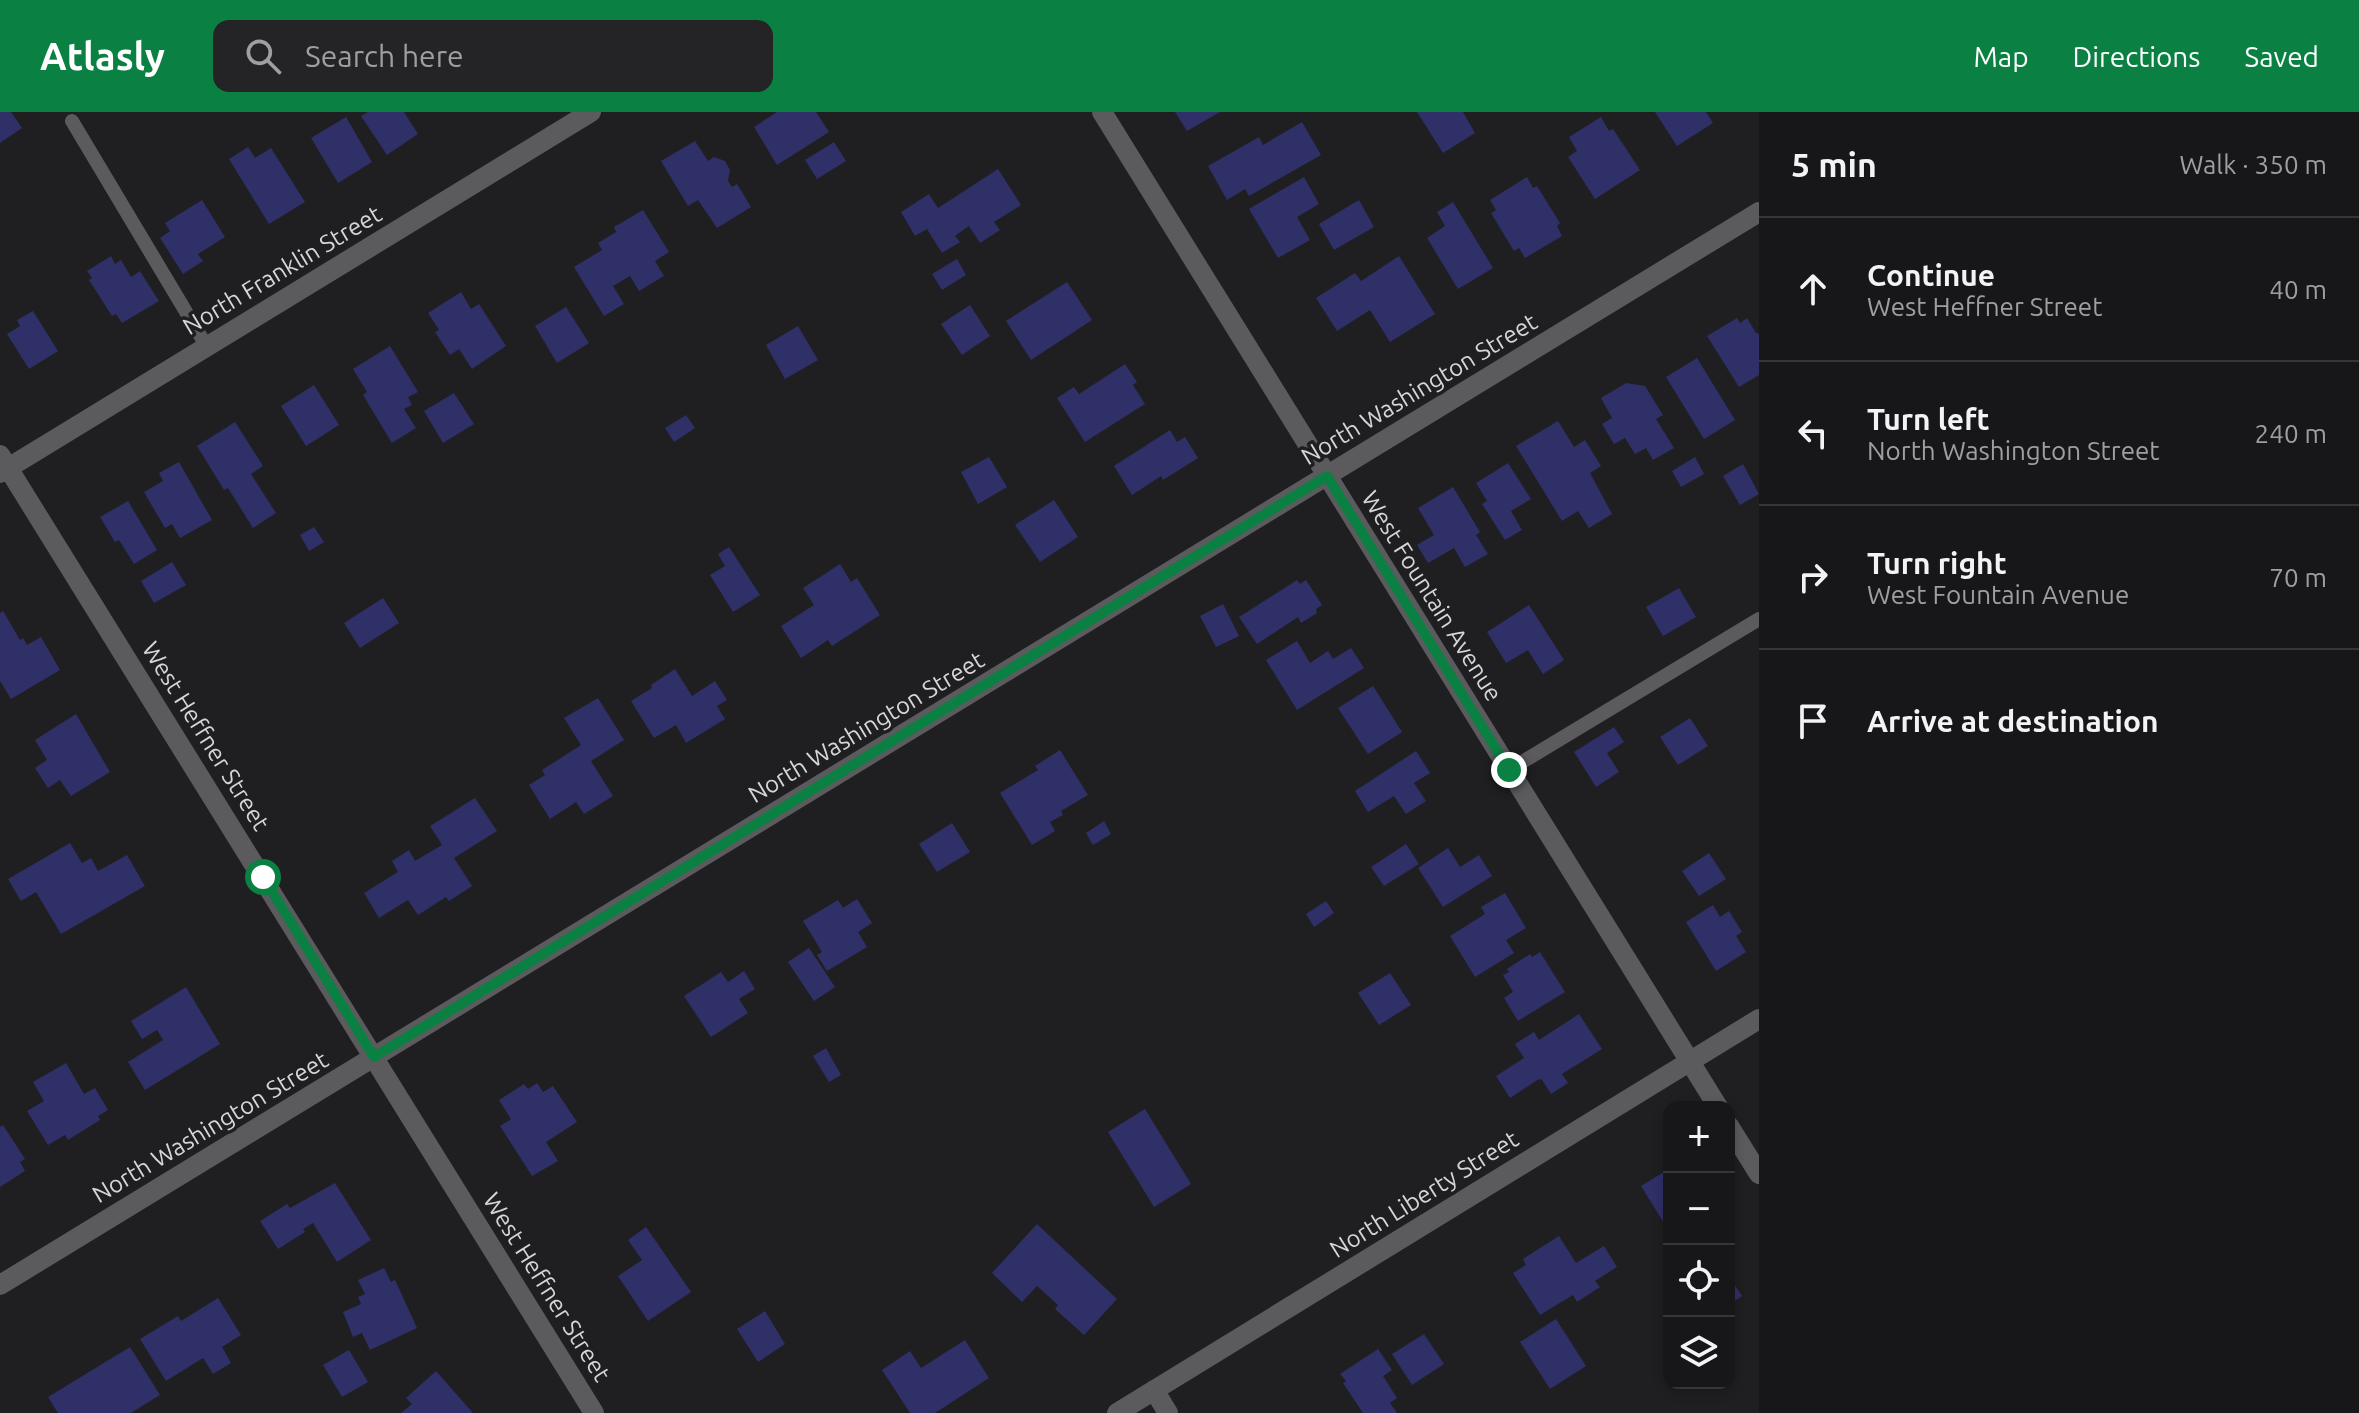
<!DOCTYPE html>
<html lang="en">
<head>
<meta charset="utf-8">
<style>
  body { margin:0; font-family:Ubuntu,sans-serif; background:#242325; color:#f1f3f6 }
  .controls { position:absolute; right:24px; bottom:24px; display:grid; overflow:hidden; border-radius:16px; box-shadow:0 4px 12px #0003 }
  .controls button { width:72px; height:72px; display:grid; place-items:center; padding:0; border:0; border-bottom:2px solid #363537; background:#171618; color:#f1f3f6; font:40px sans-serif }
  .stop { position:absolute; width:24px; height:24px; margin:-18px; border:6px solid #0b8043; border-radius:50%; background:#fff }
  .stop.end { background:#0b8043; border-color:#fff; box-shadow:0 2px 8px #0008 }
  .list { margin:0; padding:0; list-style:none }
  h2 { display:flex; justify-content:space-between; align-items:center; height:104px; margin:0; padding:0 32px; font-size:34px }
  h2 small { font-size:26px; font-weight:400; color:#9e9fa2 }
  .list li { display:grid; grid-template-columns:52px 1fr auto; gap:24px; align-items:center; box-sizing:border-box; height:144px; padding:0 32px; border-top:2px solid #363537 }
  .list b { display:block; font-size:30px; white-space:nowrap }
  .list p { margin:0; font-size:26px; white-space:nowrap; color:#9e9fa2 }
  .list em { font-size:26px; font-style:normal; color:#9e9fa2 }
  .icon { flex:none; width:44px; height:44px; fill:none; stroke:currentColor; stroke-width:2; stroke-linecap:round; stroke-linejoin:round }
  .map { position:relative; flex:none; width:1759px; height:1301px; overflow:hidden }
  header { display:flex; align-items:center; gap:48px; box-sizing:border-box; height:112px; padding:0 40px; background:#0b8043; color:#fff }
  header strong { font-size:38px }
  nav { display:flex; gap:44px; margin-inline-start:auto; font-size:28px }
  .search { width:560px; height:72px; background:#242325; display:flex; align-items:center; gap:20px; box-sizing:border-box; padding:0 28px; border-radius:16px; color:#9e9fa2; font-size:30px }
  main { display:flex }
  aside { flex:1; background:#171618 }
  .map>svg:first-child { display:block }
</style>
</head>
<body>
<header>
<strong>Atlasly</strong>
<div class="search"><svg class="icon" aria-label="search" viewBox="0 0 24 24"><circle cx="10" cy="10" r="6"/><path d="M15 15l6 6"/></svg>Search here</div>
<nav><a>Map</a><a>Directions</a><a>Saved</a></nav>
</header>
<main>
<div class="map">
<svg width="1759" height="1301" viewBox="0 0 1759 1301">
  <rect width="100%" height="100%" fill="#1f1e20"/>
  <path fill="#303069" d="M0 0H11L22 16 0 31Z
    M368 0H404L418 22 387 43 361 4Z
    M777 0H816L829 20 777 53 754 15Z
    M1175 0H1220L1187 19Z
    M1417 0H1463L1475 21 1443 41Z
    M1655 0H1706L1713 11 1677 34Z
    M346 5 372 50 338 71 311 26Z
    M1601 5 1609 19 1613 17 1640 58 1595 87 1568 45 1577 39 1569 25Z
    M1302 10 1321 43 1249 84 1245 77 1227 88 1208 54 1259 25 1263 33Z
    M695 29 708 49 714 45 725 49 730 58 728 69 732 75 737 72 751 95 717 116 698 88 688 94 661 49Z
    M834 30 846 49 817 67 805 48Z
    M248 35 255 46 271 36 305 90 269 112 229 47Z
    M998 57 1021 93 994 110 1000 118 980 131 969 114 955 124 960 130 942 141 927 117 915 124 901 100 929 82 938 96Z
    M1304 65 1319 92 1297 105 1310 128 1278 146 1249 97Z
    M1527 65 1533 76 1537 74 1560 111 1557 114 1562 124 1525 146 1519 136 1514 139 1491 101 1496 98 1490 88Z
    M202 88 225 125 198 142 203 149 183 162 160 126 170 119 165 111Z
    M1359 88 1374 115 1334 138 1319 112Z
    M1453 90 1493 156 1458 177 1427 126 1445 114 1437 100Z
    M643 98 669 140 655 149 664 164 639 179 630 164 613 174 624 192 604 204 574 155 602 138 598 131 616 120 614 115Z
    M111 144 115 152 121 148 131 165 140 159 159 189 122 211 116 202 112 204 89 168 92 166 87 159Z
    M1399 144 1435 202 1390 230 1370 198 1337 219 1316 186 1355 161 1361 169Z
    M957 147 966 163 942 178 932 162Z
    M1067 170 1092 208 1031 248 1006 209Z
    M461 180 471 197 479 192 506 234 472 257 459 237 450 243 435 220 439 218 428 201Z
    M970 193 990 224 962 243 941 212Z
    M566 195 589 231 557 251 535 214Z
    M33 199 58 239 29 257 7 222 20 214 17 208Z
    M1737 206 1740 211 1747 206 1756 221 1759 222V263L1739 275 1707 224Z
    M798 214 818 248 785 267 766 233Z
    M390 234 418 280 408 285 412 293 404 297 416 316 392 331 363 283 367 280 353 257Z
    M1697 246 1735 308 1704 327 1666 265Z
    M1125 252 1137 270 1133 273 1145 292 1085 330 1057 286 1074 275 1079 282Z
    M1626 271 1645 274 1663 303 1656 307 1674 336 1653 348 1646 336 1635 342 1625 326 1614 332 1602 312 1612 306 1601 286Z
    M314 273 339 313 306 334 281 294Z
    M454 281 474 312 443 331 424 299Z
    M686 303 695 316 674 330 665 316Z
    M1558 309 1574 335 1585 328 1601 354 1590 361 1612 402 1589 416 1578 399 1562 409 1516 334Z
    M235 310 263 354 251 362 276 401 253 416 228 376 224 378 197 334Z
    M1170 318 1177 330 1185 325 1198 346 1163 368 1161 364 1132 383 1114 354Z
    M989 345 1007 375 978 392 961 360Z
    M1695 345 1704 362 1681 375 1672 359Z
    M179 350 212 408 180 426 172 412 165 416 144 380 163 369 159 361Z
    M1508 351 1531 387 1511 399 1522 418 1505 428 1482 392 1487 389 1476 371Z
    M1743 352 1759 382 1740 393 1723 364Z
    M1453 375 1480 420 1476 423 1488 442 1465 455 1454 436 1428 451 1417 433 1434 423 1418 396Z
    M1054 388 1078 425 1040 450 1015 413Z
    M128 389 157 438 134 452 119 428 115 430 100 405Z
    M314 415 324 430 309 439 300 423Z
    M729 435 760 483 733 500 710 463 725 454 718 442Z
    M172 450 186 473 154 491 141 469Z
    M840 452 851 470 857 466 880 503 832 534 828 528 801 546 781 514 814 493 803 476Z
    M1297 468 1300 472 1306 468 1322 493 1316 497 1317 501 1301 511 1298 505 1257 532 1239 505Z
    M1679 476 1696 505 1663 524 1646 495Z
    M383 486 399 511 360 536 344 511Z
    M1223 492 1239 524 1216 535 1200 504Z
    M1529 493 1564 548 1543 562 1528 538 1506 551 1487 520Z
    M3 499 20 528 23 526 27 533 41 525 60 558 11 587 0 569V501Z
    M1297 529 1310 551 1328 539 1333 547 1351 536 1364 556 1297 598 1266 548Z
    M675 557 692 584 715 569 727 588 717 594 725 607 686 631 676 613 654 626 631 589 652 576 651 573Z
    M1373 574 1402 620 1368 642 1338 596Z
    M598 586 624 628 591 649 613 684 584 702 576 690 550 707 529 673 545 663 542 658 581 633 564 606Z
    M76 602 110 660 71 684 60 668 48 676 35 656 47 648 35 628Z
    M1690 606 1708 634 1678 653 1660 625Z
    M1614 615 1624 630 1607 641 1619 660 1596 675 1574 640Z
    M1060 638 1088 683 1061 699 1063 703 1050 710 1055 719 1032 733 1000 681 1038 658 1035 654Z
    M1416 639 1430 661 1414 671 1426 689 1406 702 1394 684 1368 700 1355 679Z
    M475 686 497 719 454 746 472 774 449 789 446 785 418 803 408 788 379 806 364 781 398 760 392 749 409 738 415 749 442 733 430 714Z
    M1104 709 1111 722 1093 733 1086 721Z
    M952 711 970 740 937 760 919 732Z
    M70 731 82 751 91 746 98 759 127 743 145 774 61 822 36 780 21 789 8 767Z
    M1406 732 1419 752 1384 774 1371 755Z
    M1448 736 1460 755 1479 743 1492 764 1443 795 1418 756Z
    M1709 741 1726 767 1699 784 1682 759Z
    M1505 781 1526 816 1506 828 1514 841 1475 865 1450 824 1485 802 1481 795Z
    M857 787 872 811 858 820 867 835 827 859 817 843 822 840 803 809 838 788 843 796Z
    M1326 789 1334 801 1314 815 1306 802Z
    M1713 793 1720 805 1729 799 1742 820 1736 824 1746 840 1716 859 1686 810Z
    M809 836 835 875 814 889 788 850Z
    M1540 840 1565 880 1518 909 1504 886 1513 880 1503 863 1509 860 1507 857 1530 842 1532 845Z
    M744 859 755 877 739 887 748 901 711 925 684 884 721 860 728 870Z
    M1390 861 1411 893 1379 913 1358 881Z
    M186 875 220 932 145 978 128 950 163 928 157 918 142 927 131 909Z
    M1579 902 1602 937 1562 962 1568 971 1551 982 1542 968 1539 967 1510 986 1496 964 1524 946 1515 932 1534 920 1539 928Z
    M826 936 841 963 829 970 813 944Z
    M66 951 84 982 95 976 108 998 98 1004 100 1008 68 1028 65 1023 48 1033 27 999 44 989 33 970Z
    M537 971 543 980 553 974 577 1010 546 1030 558 1049 532 1064 500 1014 511 1007 499 988 524 972 528 977Z
    M1145 997 1191 1072 1154 1095 1108 1020Z
    M3 1013 25 1047 20 1050 25 1059 0 1075V1015Z
    M1669 1057V1119L1641 1074Z
    M335 1071 371 1128 337 1150 313 1111 303 1117 305 1120 278 1137 260 1109 287 1092 290 1096Z
    M1037 1112 1117 1187 1084 1223 1055 1197 1058 1193 1037 1174 1022 1190 992 1161Z
    M646 1115 691 1180 648 1209 618 1164 642 1148 628 1128Z
    M1559 1124 1576 1151 1604 1134 1617 1155 1595 1169 1600 1175 1577 1190 1573 1183 1540 1203 1513 1161 1526 1153 1523 1147Z
    M384 1156 391 1170 395 1168 417 1216 370 1238 362 1221 353 1225 343 1200 361 1192 358 1185 365 1182 358 1168Z
    M1729 1164 1742 1184 1729 1193Z
    M218 1186 241 1223 222 1235 231 1251 213 1262 203 1246 166 1269 140 1227 178 1204 181 1209Z
    M765 1199 785 1232 758 1250 737 1217Z
    M1556 1207 1586 1254 1550 1277 1520 1230Z
    M1424 1222 1444 1252 1412 1273 1392 1242Z
    M965 1228 989 1266 935 1301H910L882 1258 910 1239 921 1256Z
    M130 1235 160 1283 131 1301H58L48 1285Z
    M1378 1237 1392 1258 1383 1264 1397 1286 1390 1291 1397 1301H1363L1343 1271 1346 1269 1340 1262Z
    M349 1238 368 1270 342 1285 323 1253Z
    M436 1259 473 1301H401L412 1292 406 1286Z"/>
  <g fill="none" stroke-linecap="round" stroke-linejoin="round">
    <path stroke="#5b5a5d" stroke-width="14" d="M72 9 207 235
      M1509 658 1759 507"/>
    <path stroke="#5b5a5d" stroke-width="20" d="M1102 0 1718 995
      M0 343 594 1301
      M0 361 591 0
      M1729 1014 1759 1062
      M0 1173 1759 100
      M1154 1278 1168 1301
      M1117 1301 1759 907"/>
  </g>
  <g fill="none" stroke-linecap="round" stroke-linejoin="round">
    <path stroke="#0b8043" stroke-width="10" d="M263 765 374 945 1327 364 1509 658"/>
  </g>
  <g text-anchor="middle" dominant-baseline="central" stroke-width="7" stroke-linejoin="round" paint-order="stroke">
    <g font-size="24" fill="#d6d5d7" stroke="#1f1e20">
      <text transform="translate(282 158) rotate(-31)">North Franklin Street</text>
      <text transform="translate(1419 277) rotate(-31)">North Washington Street</text>
      <text transform="translate(1432 484) rotate(58)">West Fountain Avenue</text>
      <text transform="translate(866 615) rotate(-31)">North Washington Street</text>
      <text transform="translate(206 624) rotate(58)">West Heffner Street</text>
      <text transform="translate(210 1015) rotate(-31)">North Washington Street</text>
      <text transform="translate(1424 1082) rotate(-32)">North Liberty Street</text>
      <text transform="translate(547 1175) rotate(58)">West Heffner Street</text>
    </g>
  </g>
</svg>
<div class="controls">
<button>+</button>
<button>−</button>
<button><svg class="icon" aria-label="locate" viewBox="0 0 24 24"><circle cx="12" cy="12" r="6"/><path d="M12 2v4M12 18v4M2 12h4M18 12h4"/></svg></button>
<button><svg class="icon" aria-label="layers" viewBox="0 0 24 24"><path d="M12 4l9 5-9 5-9-5zM3 14l9 5 9-5"/></svg></button>
</div>
<div class="stop" style="left:263px;top:765px"></div>
<div class="stop end" style="left:1509px;top:658px"></div>
</div>
<aside>
<h2>5 min<small>Walk · 350 m</small></h2>
<ul class="list">
<li><svg class="icon" aria-label="ahead" viewBox="0 0 24 24"><path d="M12 20V5M6 11l6-6 6 6"/></svg><div><b>Continue</b><p>West Heffner Street</p></div><em>40 m</em></li>
<li><svg class="icon" aria-label="left" viewBox="0 0 24 24"><path d="M17 20v-9H6M10 6l-5 5 5 5"/></svg><div><b>Turn left</b><p>North Washington Street</p></div><em>240 m</em></li>
<li><svg class="icon" aria-label="right" viewBox="0 0 24 24"><path d="M7 20v-9h11M14 6l5 5-5 5"/></svg><div><b>Turn right</b><p>West Fountain Avenue</p></div><em>70 m</em></li>
<li><svg class="icon" aria-label="arrive" viewBox="0 0 24 24"><path d="M6 21V4h12l-3 4 3 4H6"/></svg><div><b>Arrive at destination</b></div></li>
</ul>
</aside>
</main>
</body>
</html>
